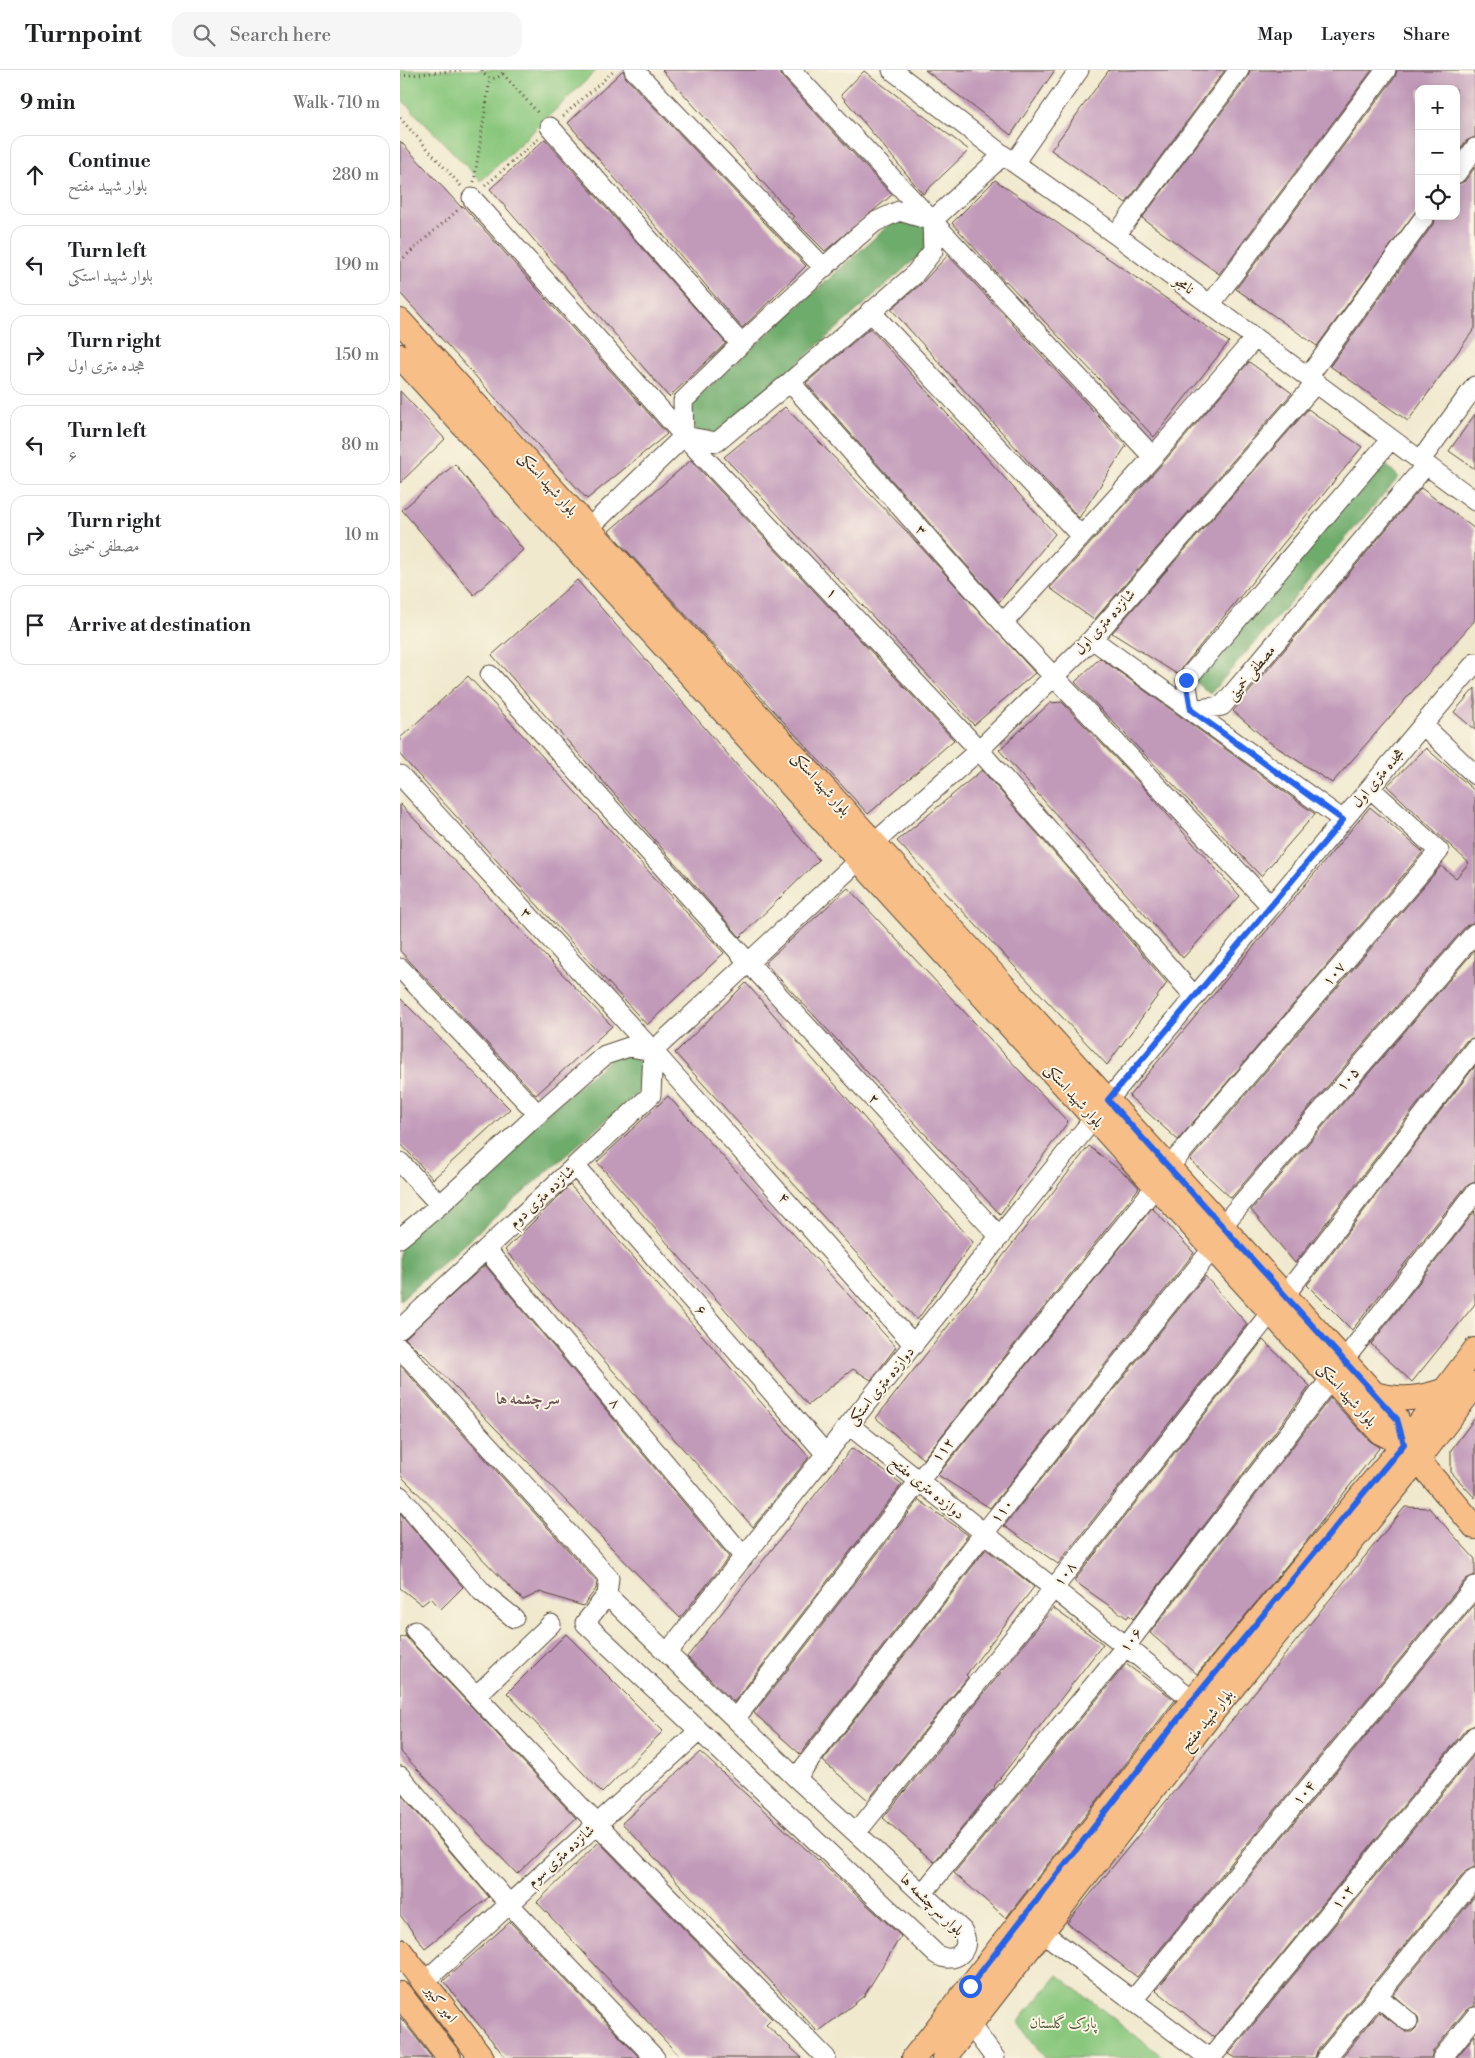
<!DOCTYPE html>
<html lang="en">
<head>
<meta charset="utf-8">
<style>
  body { margin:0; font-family:"Libre Bodoni",Amiri,serif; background:#f6f6f6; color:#202124 }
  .controls { position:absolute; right:15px; top:15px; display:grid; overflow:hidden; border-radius:10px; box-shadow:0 2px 12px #0003 }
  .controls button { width:45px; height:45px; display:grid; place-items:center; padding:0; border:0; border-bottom:1px solid #e0e0e0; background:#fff; color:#202124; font:25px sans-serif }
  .stop { position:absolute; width:15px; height:15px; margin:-11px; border:4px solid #2563eb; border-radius:50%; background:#fff }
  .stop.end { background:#2563eb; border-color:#fff; box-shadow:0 1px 5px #0008 }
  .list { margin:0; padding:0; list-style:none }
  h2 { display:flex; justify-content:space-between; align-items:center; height:65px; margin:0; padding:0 20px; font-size:21px }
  h2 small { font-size:16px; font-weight:400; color:#757577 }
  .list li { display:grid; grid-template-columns:32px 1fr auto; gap:15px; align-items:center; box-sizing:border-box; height:80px; margin:0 10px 10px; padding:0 10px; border:1px solid #e0e0e0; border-radius:15px }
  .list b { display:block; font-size:19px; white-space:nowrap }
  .list p { margin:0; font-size:16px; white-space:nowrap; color:#757577 }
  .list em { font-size:16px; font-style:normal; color:#757577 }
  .icon { flex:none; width:28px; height:28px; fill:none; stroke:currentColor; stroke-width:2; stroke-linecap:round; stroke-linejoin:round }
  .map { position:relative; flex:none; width:1075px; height:1988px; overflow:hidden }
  header { display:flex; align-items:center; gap:30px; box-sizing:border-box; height:70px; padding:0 25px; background:#fff; border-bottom:1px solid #e0e0e0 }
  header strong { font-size:24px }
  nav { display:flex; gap:28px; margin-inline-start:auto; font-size:18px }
  .search { width:350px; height:45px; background:#f6f6f6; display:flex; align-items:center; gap:12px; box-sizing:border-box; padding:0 18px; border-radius:15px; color:#757577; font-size:19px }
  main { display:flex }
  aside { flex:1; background:#fff }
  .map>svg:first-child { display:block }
</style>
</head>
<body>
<header>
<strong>Turnpoint</strong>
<div class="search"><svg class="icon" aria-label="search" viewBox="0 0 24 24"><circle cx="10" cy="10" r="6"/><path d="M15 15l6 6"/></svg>Search here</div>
<nav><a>Map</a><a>Layers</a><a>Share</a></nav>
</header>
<main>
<aside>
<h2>9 min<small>Walk · 710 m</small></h2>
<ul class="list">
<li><svg class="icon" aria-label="ahead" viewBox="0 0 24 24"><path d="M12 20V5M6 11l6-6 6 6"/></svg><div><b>Continue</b><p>بلوار شهید مفتح</p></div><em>280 m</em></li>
<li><svg class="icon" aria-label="left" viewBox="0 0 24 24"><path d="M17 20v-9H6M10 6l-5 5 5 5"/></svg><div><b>Turn left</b><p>بلوار شهید استکی</p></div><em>190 m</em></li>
<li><svg class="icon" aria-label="right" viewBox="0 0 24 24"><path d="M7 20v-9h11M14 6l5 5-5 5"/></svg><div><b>Turn right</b><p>هجده متری اول</p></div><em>150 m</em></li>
<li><svg class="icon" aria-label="left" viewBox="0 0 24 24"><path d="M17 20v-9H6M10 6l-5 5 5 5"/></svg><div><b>Turn left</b><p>۶</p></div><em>80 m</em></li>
<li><svg class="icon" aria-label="right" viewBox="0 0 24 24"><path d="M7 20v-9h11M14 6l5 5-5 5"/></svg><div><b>Turn right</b><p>مصطفی خمینی</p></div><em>10 m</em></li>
<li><svg class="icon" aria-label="arrive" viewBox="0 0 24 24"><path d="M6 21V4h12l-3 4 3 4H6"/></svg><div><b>Arrive at destination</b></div></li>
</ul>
</aside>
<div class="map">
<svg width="1075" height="1988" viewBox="0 0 1075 1988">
  <rect width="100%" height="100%" fill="#fcf5e5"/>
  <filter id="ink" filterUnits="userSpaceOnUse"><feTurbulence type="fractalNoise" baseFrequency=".02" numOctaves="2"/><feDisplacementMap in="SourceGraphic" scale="10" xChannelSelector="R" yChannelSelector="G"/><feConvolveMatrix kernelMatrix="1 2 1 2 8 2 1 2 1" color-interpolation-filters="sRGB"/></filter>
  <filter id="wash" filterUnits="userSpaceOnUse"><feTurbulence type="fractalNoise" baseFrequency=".0096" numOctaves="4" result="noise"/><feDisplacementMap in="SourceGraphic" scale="20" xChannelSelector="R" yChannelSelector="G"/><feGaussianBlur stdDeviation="1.12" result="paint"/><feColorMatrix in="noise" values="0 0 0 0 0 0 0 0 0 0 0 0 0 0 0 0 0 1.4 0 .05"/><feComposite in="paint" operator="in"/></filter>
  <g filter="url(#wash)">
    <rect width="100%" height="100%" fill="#f0e9ce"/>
    <path fill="#89c77d" stroke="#62784e" d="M0 0H197L81 111 0 28Z
      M658 1905 764 1988H645L618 1952Z"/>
    <path fill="#6eac6c" stroke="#546b45" d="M507 150 526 156 525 180 317 365 298 363 289 346 290 334 491 153Z
      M980 389 999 407 810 624 792 609Z
      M221 980 233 985 245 998 243 1018 0 1230V1168Z"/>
    <g id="blocks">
      <path fill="#c199b9" d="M223 0 226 8 406 196 342 258 168 53Z
        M262 0H378L383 8 492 125 425 181 392 148 394 147Z
        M525 0H655L611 65Z
        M709 0H825L726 133 651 80Z
        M850 0H972L819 204 742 148 848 7Z
        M997 0H1075V67L1066 71 1056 85V19H1019V137L917 276 836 219 995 7Z
        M464 1 569 80 523 124 441 25Z
        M145 69 326 273 269 327 90 119Z
        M0 71 61 137 63 136 267 364 187 429 0 223Z
        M1075 97V258L1008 351 930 296 1034 153 1036 146H1056V115L1065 111Z
        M595 110 829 272 754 367 606 211 605 212 552 153Z
        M548 185 726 376 679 448 491 239 520 215Z
        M470 258 655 464 599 532 406 313Z
        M849 292 892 323 694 550 650 518 761 395Z
        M0 321 45 369 0 413Z
        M385 337 507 462 635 603 574 655 324 387Z
        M908 339 962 377 777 604 715 565 712 563Z
        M1075 344V399L1049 381Z
        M291 390 554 670 468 744 209 461Z
        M55 394 123 480 74 525 2 440Z
        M1021 418 1075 459V550L932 713 869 672 833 641Z
        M177 510 419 790 340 867 92 585Z
        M700 588 915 744 861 806 675 612Z
        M68 606 324 883 247 955 0 685V668Z
        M1075 618V660L1054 642Z
        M662 632 742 716 840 826 783 888 599 680 650 633Z
        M1026 678 1075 721V852L1066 856 831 1128 790 1090 1041 796 1056 808 1069 793 987 716Z
        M582 700 767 913 707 995 497 771Z
        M0 734 212 956 136 1025 0 881Z
        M970 737 1023 782 778 1070 729 1026Z
        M448 818 668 1052 600 1144 365 893Z
        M1075 880V967L1066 971 895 1193 851 1140Z
        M346 913 573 1172 517 1250 275 983Z
        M0 928 110 1039 33 1109 0 1073Z
        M1075 996V1112L1066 1116 952 1260 907 1215Z
        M268 1026 496 1277 471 1310 453 1299 408 1335 197 1092Z
        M689 1076 731 1109 739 1118 523 1389 476 1348Z
        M170 1115 409 1387 353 1457 105 1180Z
        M752 1138 794 1183 590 1438 538 1405Z
        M1075 1141V1234L1012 1312 971 1274Z
        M85 1195 329 1487 280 1548 21 1282 20 1283 5 1268Z
        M805 1206 847 1254 658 1494 604 1456Z
        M863 1270 910 1316 733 1549 729 1545 727 1548 674 1511Z
        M0 1295 197 1512 196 1519 183 1536 140 1522 123 1530 0 1405Z
        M930 1328 970 1371 980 1377 901 1478 797 1604 750 1563Z
        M1075 1348V1428L1051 1402V1380Z
        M452 1378 502 1414 334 1632 287 1587Z
        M519 1430 568 1465 400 1684 354 1643Z
        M1005 1437 1029 1438 1075 1489V1505L1066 1509 737 1907 667 1853Z
        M0 1443 63 1517 41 1539 31 1528 22 1535 0 1518Z
        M586 1479 634 1517 566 1605 568 1607 468 1730 423 1691Z
        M1075 1534V1655L1066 1659 814 1967 756 1920Z
        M653 1538 703 1574 594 1716 595 1717 534 1792 483 1748Z
        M166 1564 263 1661 202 1723 107 1623Z
        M5 1566 176 1748 117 1804 0 1681V1568Z
        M726 1594 775 1630 606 1848 554 1803Z
        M300 1682 501 1866 464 1926 418 1962 222 1753Z
        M1075 1684V1797L1066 1801 917 1981 915 1988H836L829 1984Z
        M0 1723 89 1827 25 1878 0 1845Z
        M199 1772 372 1949 366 1955 402 1988H281L137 1832Z
        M1075 1826V1936L1066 1940 1033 1981 1031 1988H941L979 1942 1006 1962H1012L1016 1958 1019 1953 1018 1947 993 1925Z
        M110 1852 240 1988H106L43 1911Z
        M0 1947 32 1988H0Z
        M1075 1965V1988H1056Z"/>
    </g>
  </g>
  <g filter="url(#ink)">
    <use href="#blocks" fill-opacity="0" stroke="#564738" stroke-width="1"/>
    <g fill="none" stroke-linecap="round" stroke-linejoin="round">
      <g stroke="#564738" stroke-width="21">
        <path id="minor" d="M234 0 424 198
          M391 0 753 387
          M492 0 603 85 716 165 1075 431
          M150 57 341 274
          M614 93 679 0
          M1056 104 1075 78
          M72 128 284 366 579 680 795 927
          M532 151 603 85
          M716 165 839 0
          M810 235 986 0
          M470 241 680 465
          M908 307 1025 146
          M390 312 603 553 870 835
          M284 366 317 372 390 312 513 206 533 181 532 151
          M991 369 786 610 791 640 822 636 1026 395
          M1020 391 1075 316
          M189 458 284 366 283 331 341 274 456 168 475 152 499 141 529 150
          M603 553 753 387 855 268
          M692 569 943 750
          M90 605 348 892 600 1167
          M1023 655 1075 705
          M0 705 253 981 514 1275
          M474 773 579 680 692 569 916 313
          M0 898 138 1044
          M708 1030 1075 593
          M0 1092 40 1135
          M175 1096 426 1384
          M769 1097 1039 781 970 718
          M822 1156 1075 863
          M0 1168 40 1135 138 1044 205 985 229 977 253 981
          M86 1179 344 1487
          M885 1225 1075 978
          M0 1259 251 1025 253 981 459 790
          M0 1278 209 1508 207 1525
          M944 1290 1075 1123
          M449 1355 793 1630
          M0 1426 82 1522 114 1548
          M207 1525 396 1708 562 1860C574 1880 554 1896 536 1884L185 1553Z
          M15 1561 197 1754 426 1988
          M267 1583 694 1048
          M76 1626 151 1554
          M335 1649 519 1411 756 1116
          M0 1706 109 1834 255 1988
          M396 1708 584 1463 813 1178
          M456 1763 654 1518 871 1242
          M522 1824 726 1576 931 1308
          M641 1861 809 1988
          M24 1912 299 1661
          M977 1926 1008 1951
          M733 1930 1075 1516
          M569 1953 595 1988
          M811 1988 1075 1666
          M926 1988 1075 1808
          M1042 1988 1075 1947"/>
      </g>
      <g stroke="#564738" stroke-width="26">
        <path id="major" d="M0 251 997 1349 1004 1374
          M0 286 980 1362 1004 1374 1075 1457
          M975 1324C1002 1331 1019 1329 1045 1320
          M0 1881 82 1988
          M0 1924 49 1988
          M514 1988 793 1630 1004 1374 1075 1280
          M544 1988 811 1644 1018 1390 1075 1315"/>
      </g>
      <path stroke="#564738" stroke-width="3" stroke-dasharray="1 4" stroke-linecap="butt" d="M82 0C86 11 100 11 104 0
        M103 4 139 44
        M0 6 61 0
        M163 46 215 0
        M0 48 61 116
        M74 112 90 9
        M85 116 138 69
        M0 191 59 139"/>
      <use href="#minor" stroke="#fff" stroke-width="19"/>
      <use href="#major" stroke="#f7be87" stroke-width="24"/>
    </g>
  </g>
  <g fill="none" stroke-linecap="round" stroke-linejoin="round" filter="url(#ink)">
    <path stroke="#2563eb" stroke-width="6" d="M570 1916 793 1630 1004 1374 997 1349 708 1030 943 750 791 640 786 610"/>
  </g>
  <g text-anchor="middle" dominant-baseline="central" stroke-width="4" stroke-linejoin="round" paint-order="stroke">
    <g font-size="15" fill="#3b2a1e" stroke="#fcf5e5">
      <text transform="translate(784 215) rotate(37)">نامجو</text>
      <text transform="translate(148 414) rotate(48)">بلوار شهید استکی</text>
      <text transform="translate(521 460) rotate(49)">۳</text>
      <text transform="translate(432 523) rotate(47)">۱</text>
      <text transform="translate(705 552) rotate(-48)">شانزده متری اول</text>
      <text transform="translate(851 603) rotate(-50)">مصطفی خمینی</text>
      <text transform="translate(978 708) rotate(-50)">هجده متری اول</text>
      <text transform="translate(421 714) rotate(48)">بلوار شهید استکی</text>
      <text transform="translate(126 843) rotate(48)">۳</text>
      <text transform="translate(934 904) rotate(-50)">۱۰۷</text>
      <text transform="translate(948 1009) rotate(-49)">۱۰۵</text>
      <text transform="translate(674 1026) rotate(48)">بلوار شهید استکی</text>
      <text transform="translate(474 1029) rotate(47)">۲</text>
      <text transform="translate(142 1127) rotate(-43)">شانزده متری دوم</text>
      <text transform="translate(384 1128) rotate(48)">۴</text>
      <text transform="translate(301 1240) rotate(49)">۶</text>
      <text transform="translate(481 1316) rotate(-51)">دوازده متری استکی</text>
      <text transform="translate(947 1325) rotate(48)">بلوار شهید استکی</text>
      <text transform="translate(215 1333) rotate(50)">۸</text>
      <text transform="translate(543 1380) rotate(-51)">۱۱۲</text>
      <text transform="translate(527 1418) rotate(39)">دوازده متری مفتح</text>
      <text transform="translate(602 1441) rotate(-51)">۱۱۰</text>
      <text transform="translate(665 1504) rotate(-52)">۱۰۸</text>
      <text transform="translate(731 1570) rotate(-52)">۱۰۶</text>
      <text transform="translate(807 1650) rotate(-51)">بلوار شهید مفتح</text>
      <text transform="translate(904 1723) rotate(-50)">۱۰۴</text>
      <text transform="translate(161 1786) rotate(-42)">شانزده متری سوم</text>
      <text transform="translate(943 1827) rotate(-51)">۱۰۲</text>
      <text transform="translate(532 1835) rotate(44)">بلوار سرچشمه ها</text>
      <text transform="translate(41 1934) rotate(53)">امیر کبیر</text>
    </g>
    <g font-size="15" fill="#52593a" stroke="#fcf5e5">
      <text x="663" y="1953">پارک گلستان</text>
    </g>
    <g font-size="16" font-weight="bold" fill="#6a5154" stroke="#fcf5e5">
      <text x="128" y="1329">سر چشمه ها</text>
    </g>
  </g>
</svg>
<div class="controls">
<button>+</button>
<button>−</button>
<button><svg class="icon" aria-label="locate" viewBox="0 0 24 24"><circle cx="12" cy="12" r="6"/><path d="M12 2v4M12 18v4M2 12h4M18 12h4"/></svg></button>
</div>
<div class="stop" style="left:570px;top:1916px"></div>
<div class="stop end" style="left:786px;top:610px"></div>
</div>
</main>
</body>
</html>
